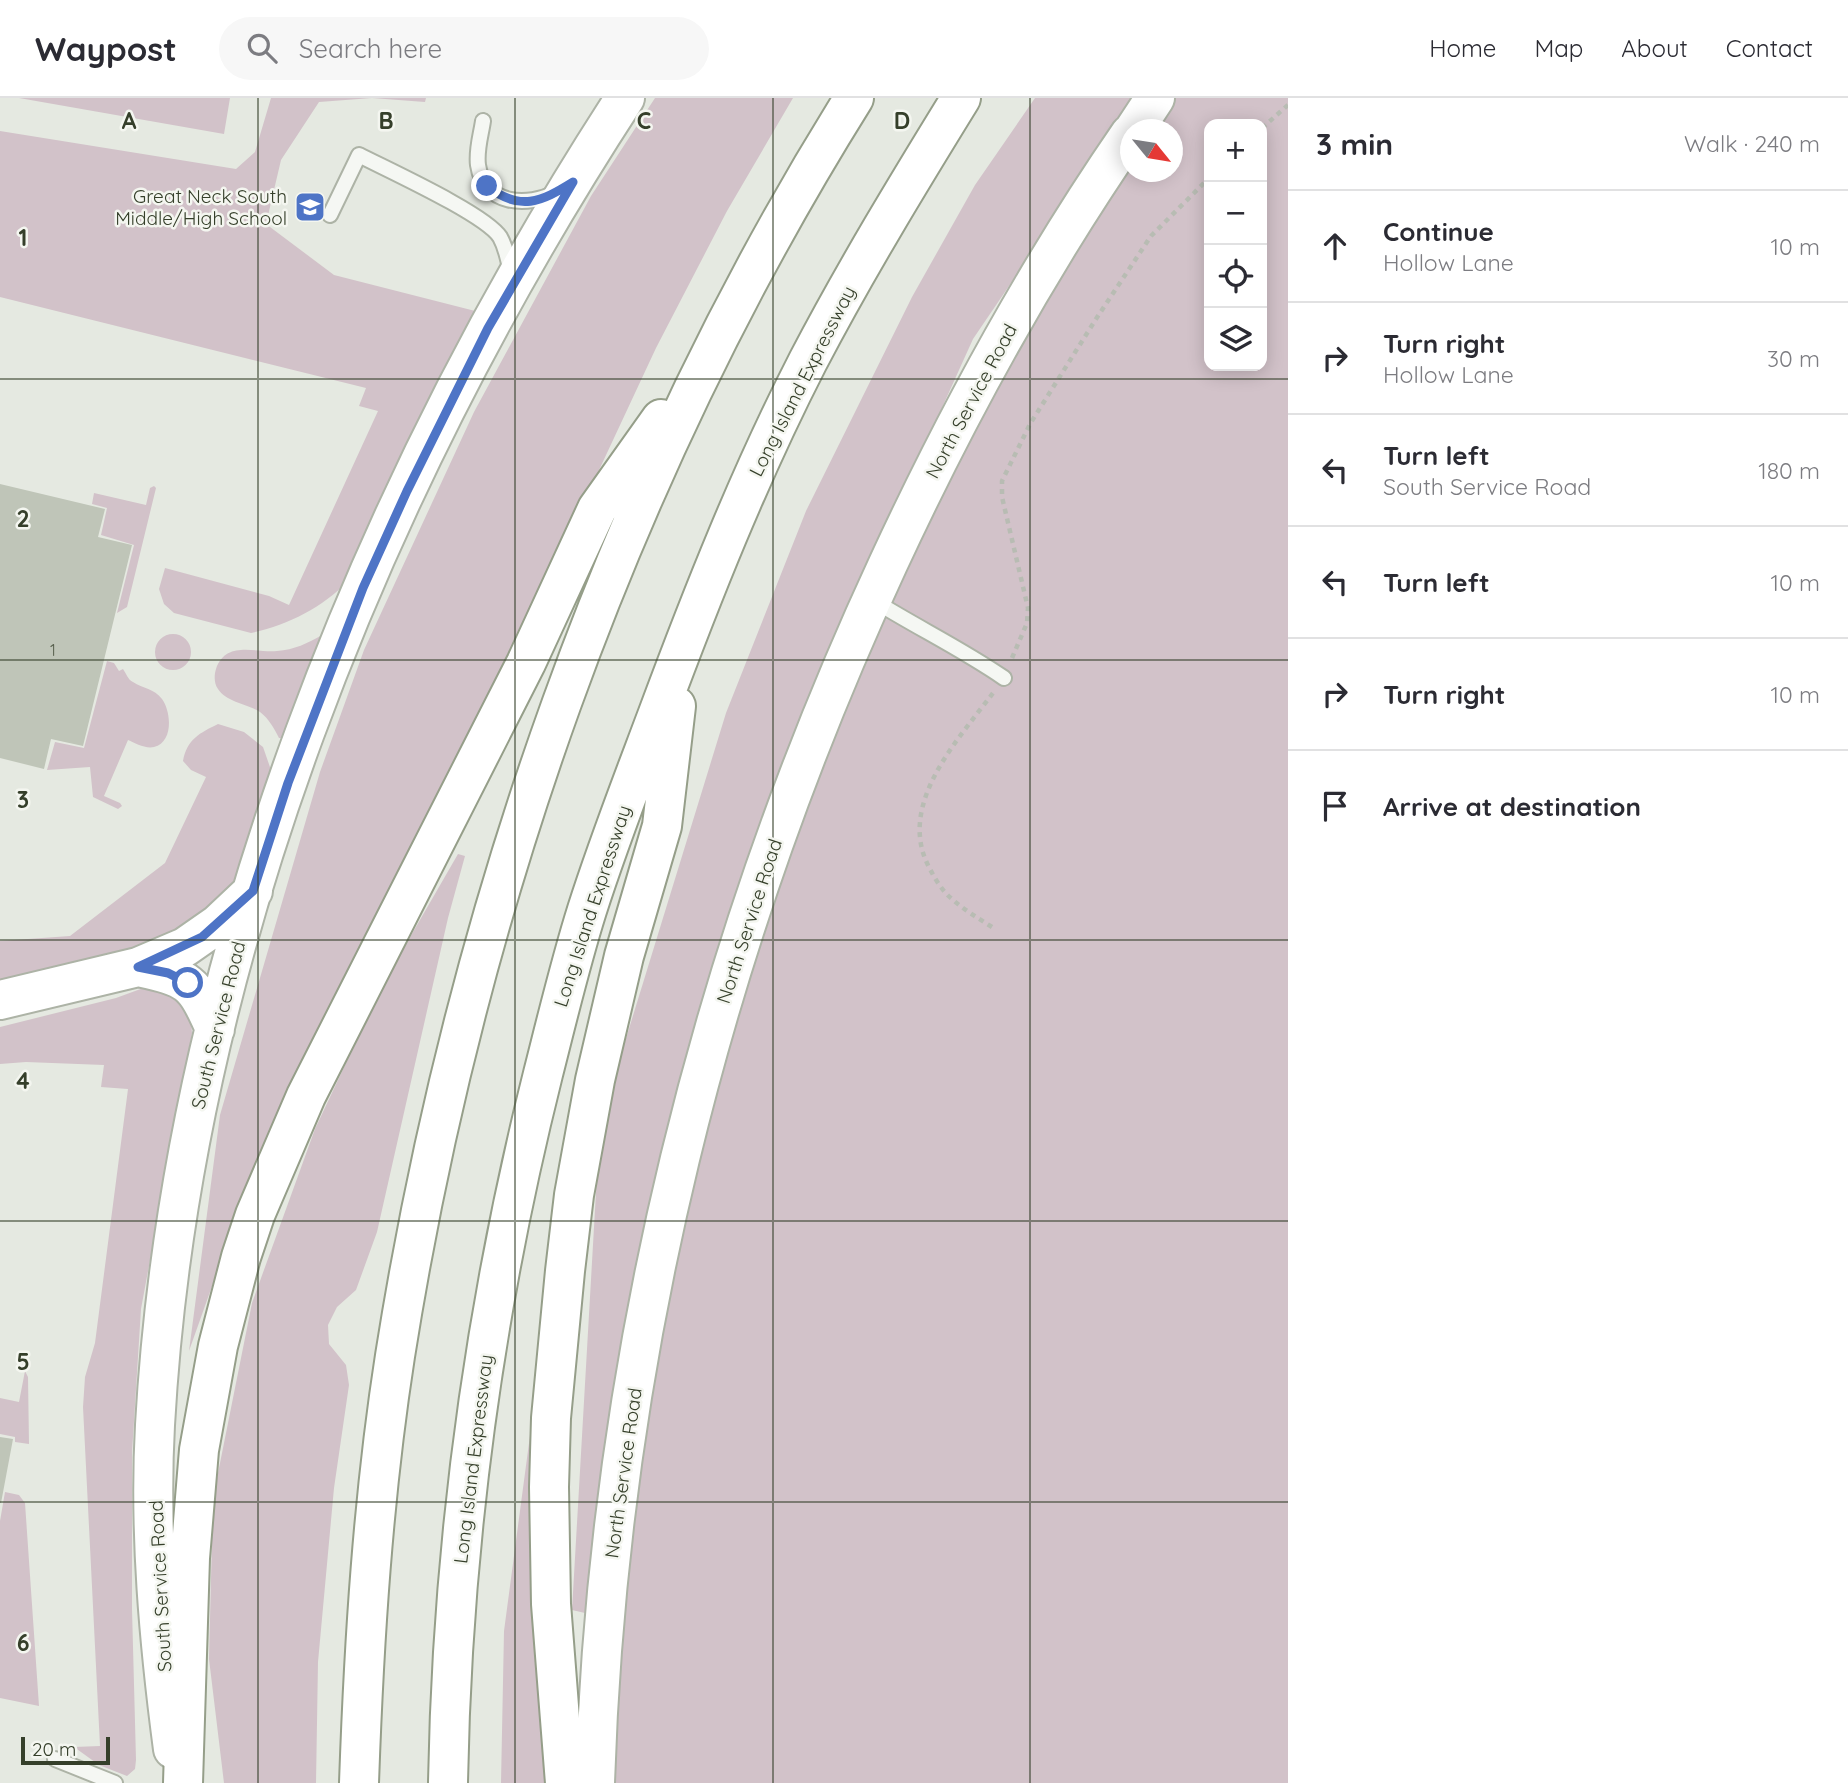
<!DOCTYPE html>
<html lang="en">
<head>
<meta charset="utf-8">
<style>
  body { margin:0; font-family:Quicksand,sans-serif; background:#f7f7f7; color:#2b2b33 }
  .controls { position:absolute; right:21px; top:21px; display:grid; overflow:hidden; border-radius:14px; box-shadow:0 4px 18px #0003 }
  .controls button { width:63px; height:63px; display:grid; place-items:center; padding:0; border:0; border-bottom:2px solid #e1e1e2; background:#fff; color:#2b2b33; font:35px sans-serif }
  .compass { position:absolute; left:1120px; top:21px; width:63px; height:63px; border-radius:50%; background:#fff; box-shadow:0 4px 18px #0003; rotate:120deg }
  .scale { position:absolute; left:21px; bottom:18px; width:89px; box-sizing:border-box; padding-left:7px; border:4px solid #353f2a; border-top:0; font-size:19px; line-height:24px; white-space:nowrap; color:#353f2a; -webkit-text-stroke:5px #f4f6f0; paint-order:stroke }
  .stop { position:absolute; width:21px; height:21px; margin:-16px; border:5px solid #4e74c6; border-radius:50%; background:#fff }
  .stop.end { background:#4e74c6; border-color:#fff; box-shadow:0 2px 7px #0008 }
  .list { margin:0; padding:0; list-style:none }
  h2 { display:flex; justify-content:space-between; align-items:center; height:91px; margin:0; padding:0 28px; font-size:30px }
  h2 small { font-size:23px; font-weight:400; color:#7c7c81 }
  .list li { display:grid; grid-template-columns:46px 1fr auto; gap:21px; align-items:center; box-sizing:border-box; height:112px; padding:0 28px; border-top:2px solid #e1e1e2 }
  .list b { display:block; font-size:26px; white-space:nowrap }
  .list p { margin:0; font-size:23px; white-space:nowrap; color:#7c7c81 }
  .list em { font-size:23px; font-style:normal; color:#7c7c81 }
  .icon { flex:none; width:38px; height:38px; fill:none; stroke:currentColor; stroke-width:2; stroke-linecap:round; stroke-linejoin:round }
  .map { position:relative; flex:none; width:1288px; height:1685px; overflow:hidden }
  header { display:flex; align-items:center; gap:42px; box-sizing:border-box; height:98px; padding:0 35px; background:#fff; border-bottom:2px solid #e1e1e2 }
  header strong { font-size:33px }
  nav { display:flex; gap:38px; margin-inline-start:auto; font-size:24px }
  .search { width:490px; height:63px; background:#f7f7f7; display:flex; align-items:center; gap:18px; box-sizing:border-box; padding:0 24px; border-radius:38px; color:#7c7c81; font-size:26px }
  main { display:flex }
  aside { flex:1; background:#fff }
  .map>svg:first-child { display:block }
</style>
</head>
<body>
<header>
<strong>Waypost</strong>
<div class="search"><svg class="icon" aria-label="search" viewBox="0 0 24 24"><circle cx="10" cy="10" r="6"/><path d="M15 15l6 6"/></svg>Search here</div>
<nav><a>Home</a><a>Map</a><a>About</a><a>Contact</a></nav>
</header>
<main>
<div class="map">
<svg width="1288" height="1685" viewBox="0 0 1288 1685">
  <rect width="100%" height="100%" fill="#e5e9e1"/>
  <path fill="#d2c2c9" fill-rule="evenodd" d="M19 0H230L224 36Z
    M271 0H426L425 4 372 0 319 4 281 62 266 126 334 177 483 215 347 484C323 509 286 528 251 535L174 515 164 506 159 491 165 470 269 498 289 507 378 313 359 308 366 290 0 199V33L236 71 255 54Z
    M655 0H793L727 113 656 250 558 460 254 1070 189 1253 220 1017 320 674 364 552 474 314 591 98Z
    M1035 0H1137L973 241 783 662 664 1042 585 1515 572 1512 600 1025 726 615 806 413 912 199 975 87Z
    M1155 0H1288V1685H595L649 1207 836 582 1130 36V74H1172V32L1134 31ZM1209 26H1262V268H1209Z
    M154 388 156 390 127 509 117 515 134 447 101 437 107 410 92 406 94 395 146 407 150 390Z
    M155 554a18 18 0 1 1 36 0a18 18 0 1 1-36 0Z
    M322 537 325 540 284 640H279C274 630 269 621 260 614 248 606 226 604 218 591 214 586 214 577 216 571 226 542 255 555 277 553 294 552 308 545 322 537Z
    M107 563 114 565 119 573 123 571C126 575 128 582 133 584 143 591 154 590 162 601 171 613 174 644 154 649 145 651 135 645 128 642L104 698 120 705 122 708 118 711 93 699 90 669 47 672 55 644 84 650Z
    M218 626 244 634 263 649 271 672 236 787 181 833 96 865 0 887V843L70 838 165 765 206 679 191 672 183 663C187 641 200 635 218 626Z
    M458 756 465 758 448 820 377 1134 356 1192 337 1209 328 1227 329 1246 346 1267 349 1287 334 1390 318 1564 316 1685H224L209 1561 213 1400 252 1205 315 1031 383 886Z
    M146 889 170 891 190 910 192 935 141 1211 132 1355V1511L136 1662 135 1671 127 1678 99 1667 74 1649 100 1648 83 1309 85 1279 95 1245 128 991 101 989 104 967 26 964 0 966V929L116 900Z
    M25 1273 28 1279 29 1346 15 1344V1339L0 1336V1300L19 1304Z
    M537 1285 553 1685H501L504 1533Z
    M5 1394 19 1397 25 1405 39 1608 0 1600V1423Z"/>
  <path fill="#bfc5b8" d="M0 386 105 411 98 439 132 447 83 648 51 641 44 671 0 660Z
    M0 1339 13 1341 1 1405H0Z"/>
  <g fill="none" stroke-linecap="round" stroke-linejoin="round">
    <g stroke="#adb3a6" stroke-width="18">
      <path id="lane" d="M483 23C481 37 476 52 478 67 484 107 527 110 557 94
        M330 117 359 57C388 72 485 116 500 139 506 150 509 164 511 176
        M873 502C916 529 962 551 1004 580
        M55 1661 115 1685"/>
    </g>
    <g stroke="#adb3a6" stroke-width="42">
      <path id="secondary" d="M1134 32 1155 0
        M138 869C189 880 194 883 215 931
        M0 902 138 869 185 849 218 826 253 793
        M173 1651C159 1545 149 1435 155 1327 181 861 372 389 625 0
        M595 1685C608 1264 711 847 888 466 957 317 1037 171 1130 36"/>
    </g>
    <g stroke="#959e89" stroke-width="42">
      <path id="highway" d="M183 1685 190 1460 199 1352 218 1248 241 1159 255 1117 306 998 526 565 597 411 661 321
        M359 1685C364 1542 373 1399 395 1258 465 816 616 380 854 0
        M448 1685C452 1446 485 1207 543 976 557 921 570 866 587 812 608 746 633 682 657 618 702 497 749 378 808 263 855 173 908 86 961 0
        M565 1685 551 1506 549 1389 551 1320 565 1173 574 1097 595 982 624 858 662 728 676 608"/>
    </g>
    <path stroke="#b8bcb3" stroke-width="4.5" stroke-dasharray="5 5" stroke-linecap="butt" d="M1262 30 1288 7
      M1012 560 1027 525 1028 510 1002 399V383L1030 326 1096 221 1151 138 1209 80
      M992 829C978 820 964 812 952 801 943 794 935 781 930 771 895 708 957 643 993 595"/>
    <use href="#lane" stroke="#f5f7f3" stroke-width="14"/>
    <use href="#secondary" stroke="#fff" stroke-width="38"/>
    <use href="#highway" stroke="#fff" stroke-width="38"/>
  </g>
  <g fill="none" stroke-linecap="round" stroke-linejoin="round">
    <path stroke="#4e74c6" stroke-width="9" d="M188 885 168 875 138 869 202 839 253 793 288 685 363 490 407 393 488 230 573 84C541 104 520 114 487 88"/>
  </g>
  <path fill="none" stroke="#353f2a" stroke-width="2" stroke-opacity="0.55" d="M258 0V1685M515 0V1685M773 0V1685M1030 0V1685M0 281H1288M0 562H1288M0 842H1288M0 1123H1288M0 1404H1288"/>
  <defs>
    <g id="school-square" transform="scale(1.575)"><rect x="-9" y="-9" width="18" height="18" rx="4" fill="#4e74c6" stroke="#f4f6f0"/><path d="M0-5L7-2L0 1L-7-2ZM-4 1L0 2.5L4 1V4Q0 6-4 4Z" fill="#fff"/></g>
  </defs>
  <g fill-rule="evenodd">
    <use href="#school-square" x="310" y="109"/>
  </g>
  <g text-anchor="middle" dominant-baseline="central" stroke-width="5" stroke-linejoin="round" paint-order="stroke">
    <g font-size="16" fill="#58604e">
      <text x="53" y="552">1</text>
    </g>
    <g font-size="19" fill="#353f2a" stroke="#f4f6f0" text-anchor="end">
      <text x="287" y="98">Great Neck South<tspan x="287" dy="22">Middle/High School</tspan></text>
    </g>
    <g font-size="19" fill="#353f2a" stroke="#f4f6f0">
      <text transform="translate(802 283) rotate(-63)">Long Island Expressway</text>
      <text transform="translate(971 303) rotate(-62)">North Service Road</text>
      <text transform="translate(592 808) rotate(-72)">Long Island Expressway</text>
      <text transform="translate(749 823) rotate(-72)">North Service Road</text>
      <text transform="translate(218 927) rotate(-76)">South Service Road</text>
      <text transform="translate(473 1361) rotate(-83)">Long Island Expressway</text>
      <text transform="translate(623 1375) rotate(-82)">North Service Road</text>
      <text transform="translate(160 1488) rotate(-93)">South Service Road</text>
    </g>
  </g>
  <g font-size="23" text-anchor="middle" font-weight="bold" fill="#353f2a" stroke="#f4f6f0" stroke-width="5" stroke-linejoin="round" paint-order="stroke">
    <text x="129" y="31">A</text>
    <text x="386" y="31">B</text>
    <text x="644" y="31">C</text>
    <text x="902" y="31">D</text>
    <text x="23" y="148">1</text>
    <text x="23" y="429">2</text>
    <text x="23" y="710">3</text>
    <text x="23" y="991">4</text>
    <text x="23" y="1272">5</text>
    <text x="23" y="1553">6</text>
  </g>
</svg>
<div class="controls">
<button>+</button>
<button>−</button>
<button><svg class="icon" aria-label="locate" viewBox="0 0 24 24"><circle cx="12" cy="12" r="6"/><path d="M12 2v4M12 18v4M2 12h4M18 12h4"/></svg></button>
<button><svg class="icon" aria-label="layers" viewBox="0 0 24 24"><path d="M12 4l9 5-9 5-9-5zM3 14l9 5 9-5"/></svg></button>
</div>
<svg class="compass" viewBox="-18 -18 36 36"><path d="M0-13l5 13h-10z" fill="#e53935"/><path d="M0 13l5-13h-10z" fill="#7c7c81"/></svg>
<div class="scale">20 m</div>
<div class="stop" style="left:188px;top:885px"></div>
<div class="stop end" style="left:487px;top:88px"></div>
</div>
<aside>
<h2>3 min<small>Walk · 240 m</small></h2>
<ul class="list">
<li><svg class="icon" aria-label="ahead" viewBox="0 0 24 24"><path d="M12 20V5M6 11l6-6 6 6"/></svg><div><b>Continue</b><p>Hollow Lane</p></div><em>10 m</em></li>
<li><svg class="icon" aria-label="right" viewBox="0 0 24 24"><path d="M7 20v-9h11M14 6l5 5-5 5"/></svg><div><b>Turn right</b><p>Hollow Lane</p></div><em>30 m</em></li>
<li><svg class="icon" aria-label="left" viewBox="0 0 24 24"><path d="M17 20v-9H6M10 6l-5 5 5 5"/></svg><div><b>Turn left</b><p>South Service Road</p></div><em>180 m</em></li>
<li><svg class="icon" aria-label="left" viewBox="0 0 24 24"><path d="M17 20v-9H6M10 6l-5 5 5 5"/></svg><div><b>Turn left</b></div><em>10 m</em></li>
<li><svg class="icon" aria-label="right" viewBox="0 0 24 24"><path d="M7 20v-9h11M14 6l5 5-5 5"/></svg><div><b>Turn right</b></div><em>10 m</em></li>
<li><svg class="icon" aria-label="arrive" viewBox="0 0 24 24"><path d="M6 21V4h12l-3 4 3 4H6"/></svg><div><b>Arrive at destination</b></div></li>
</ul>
</aside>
</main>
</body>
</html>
